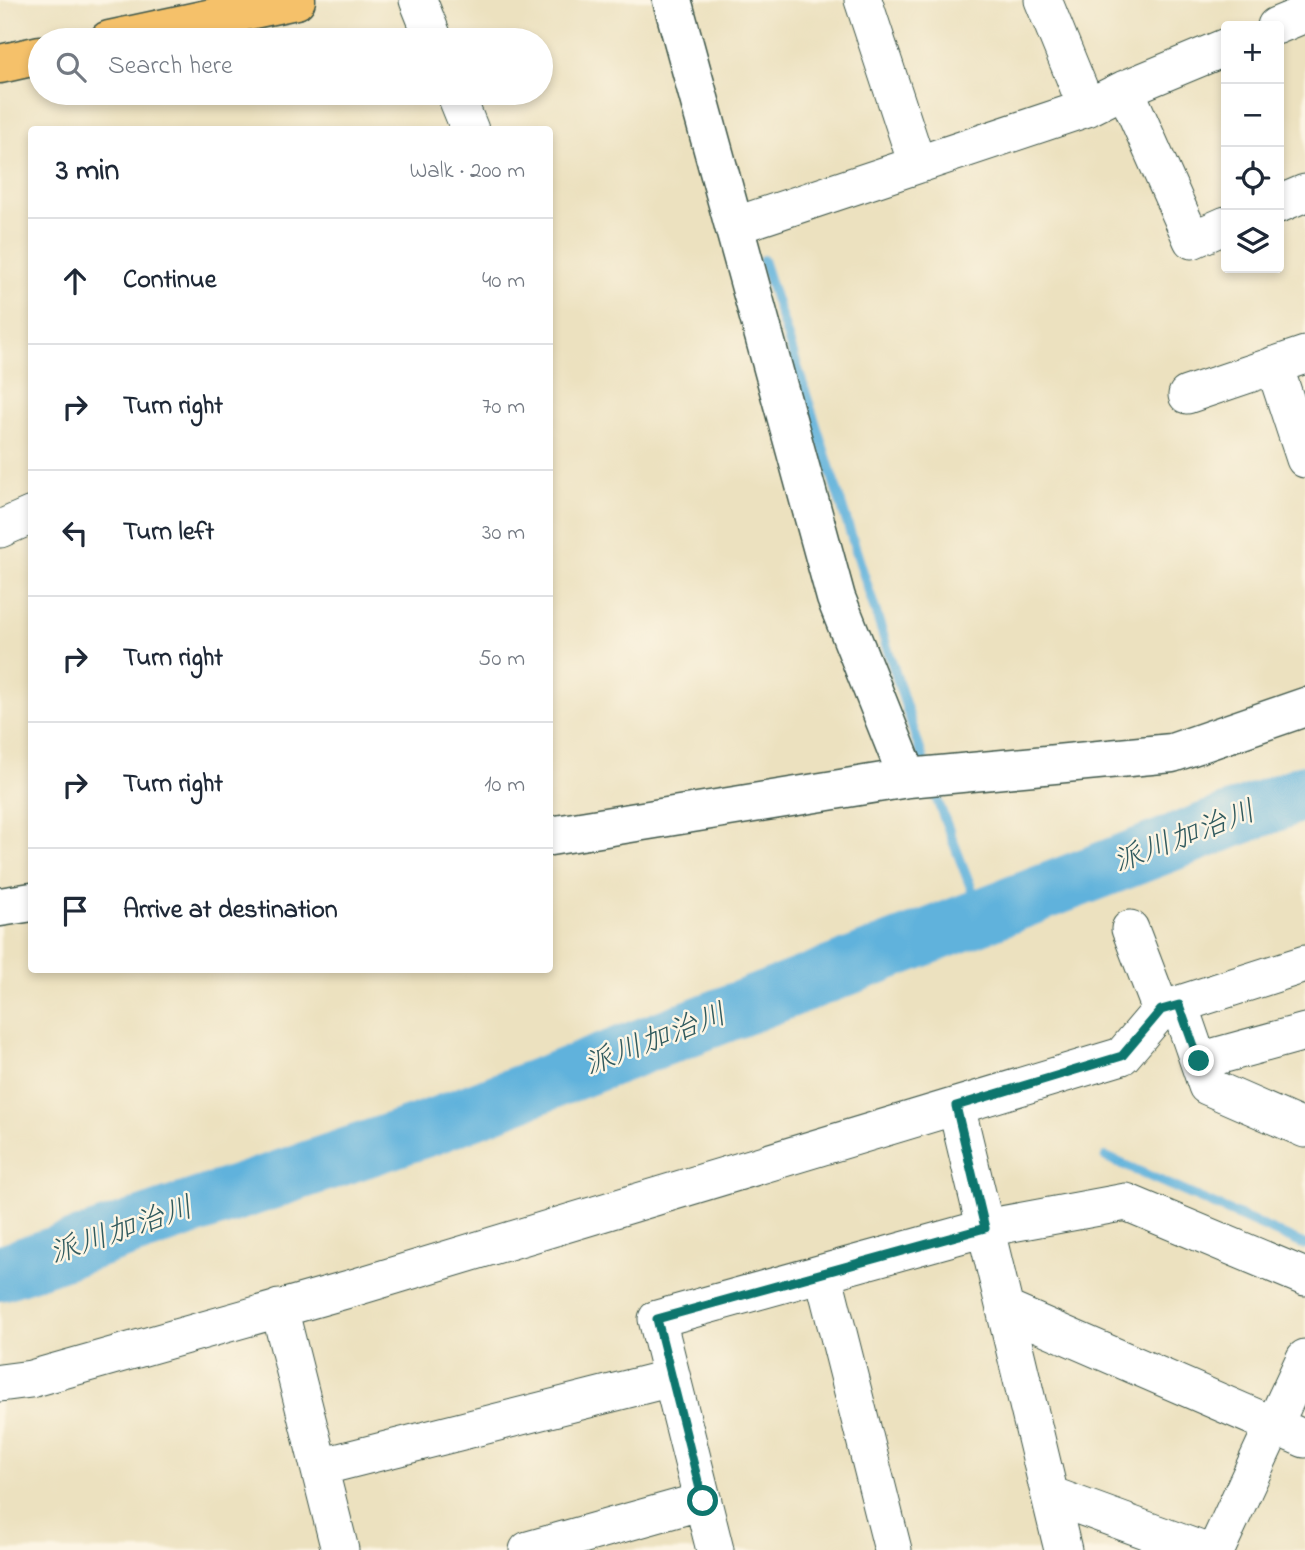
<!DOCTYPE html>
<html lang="en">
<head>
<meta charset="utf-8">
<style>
  body { margin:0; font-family:"Indie Flower","Klee One",sans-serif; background:#f6f6f7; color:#1f2937 }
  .controls { position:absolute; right:21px; top:21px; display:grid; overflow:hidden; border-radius:7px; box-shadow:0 4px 10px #0003 }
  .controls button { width:63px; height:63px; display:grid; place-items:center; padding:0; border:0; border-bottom:2px solid #e0e1e3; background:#fff; color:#1f2937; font:35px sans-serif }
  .stop { position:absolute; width:21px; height:21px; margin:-16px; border:5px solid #0f766e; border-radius:50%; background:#fff }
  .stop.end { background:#0f766e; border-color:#fff; box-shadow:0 2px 7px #0008 }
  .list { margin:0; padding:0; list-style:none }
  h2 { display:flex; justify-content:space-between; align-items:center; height:91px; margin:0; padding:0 28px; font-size:30px }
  h2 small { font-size:23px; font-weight:400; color:#747a83 }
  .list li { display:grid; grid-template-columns:46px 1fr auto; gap:21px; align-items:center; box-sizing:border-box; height:126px; padding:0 28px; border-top:2px solid #e0e1e3 }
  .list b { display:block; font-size:26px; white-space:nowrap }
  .list em { font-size:23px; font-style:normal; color:#747a83 }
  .icon { flex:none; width:38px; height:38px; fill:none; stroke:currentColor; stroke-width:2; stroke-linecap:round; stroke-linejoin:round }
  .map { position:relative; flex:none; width:1305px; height:1550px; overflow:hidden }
  .search { position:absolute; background:#fff; box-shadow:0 4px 10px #0003; left:28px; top:28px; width:525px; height:77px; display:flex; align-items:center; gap:18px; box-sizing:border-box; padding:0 24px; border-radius:38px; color:#747a83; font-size:26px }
  .panel { position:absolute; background:#fff; box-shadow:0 4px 10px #0003; left:28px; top:126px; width:525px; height:847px; border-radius:7px }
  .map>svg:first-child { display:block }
</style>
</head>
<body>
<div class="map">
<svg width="1305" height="1550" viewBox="0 0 1305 1550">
  <rect width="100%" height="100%" fill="#fcf5e5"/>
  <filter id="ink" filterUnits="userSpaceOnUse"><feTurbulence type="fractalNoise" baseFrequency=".0143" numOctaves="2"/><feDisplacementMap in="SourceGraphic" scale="14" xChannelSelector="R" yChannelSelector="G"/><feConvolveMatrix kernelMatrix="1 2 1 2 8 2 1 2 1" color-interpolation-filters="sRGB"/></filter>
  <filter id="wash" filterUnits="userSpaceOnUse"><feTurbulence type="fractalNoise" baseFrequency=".00686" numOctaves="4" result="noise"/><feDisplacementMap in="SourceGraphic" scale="28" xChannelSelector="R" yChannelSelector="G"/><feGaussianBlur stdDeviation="1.57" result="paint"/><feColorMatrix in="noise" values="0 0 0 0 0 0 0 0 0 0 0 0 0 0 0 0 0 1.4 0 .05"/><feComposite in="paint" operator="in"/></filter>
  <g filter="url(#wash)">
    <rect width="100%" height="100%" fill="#ece1bf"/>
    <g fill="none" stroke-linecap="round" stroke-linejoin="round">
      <path stroke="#61b2dc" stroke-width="10" d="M763 260 926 769
        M931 784 982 916
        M1106 1157 1305 1245"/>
      <path stroke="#61b2dc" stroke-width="56" d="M0 1273 429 1128 1305 792"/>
    </g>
  </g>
  <g filter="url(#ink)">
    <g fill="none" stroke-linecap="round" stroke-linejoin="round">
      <g stroke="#3e5649" stroke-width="39">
        <path id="minor" d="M418 0 434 40
          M863 0 917 164
          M1043 0 1087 108
          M1276 26 1305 14
          M1125 89 1192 240 1226 225
          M455 93 470 130
          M1279 204 1305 193
          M734 226 1087 108 1125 89 1226 47
          M1274 365 1305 459
          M1187 395 1305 355
          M0 529 32 515
          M1130 929 1161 1010
          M1179 1005 1207 1086 1305 1129
          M1199 1061 1305 1032
          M956 1106 1063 1550
          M823 1273 893 1550
          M279 1308 340 1550
          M1005 1309 1305 1439
          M0 1383 31 1379 356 1287 1122 1056 1161 1010 1305 964
          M320 1467 671 1378
          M1050 1495 1201 1550
          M528 1550 703 1501
          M715 1550 657 1319 985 1228 1126 1202 1305 1277
          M1216 1550 1305 1358"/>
      </g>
      <g stroke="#3e5649" stroke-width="41">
        <path id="tertiary" d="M672 0 836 598 908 778
          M550 836 908 778 1172 753 1305 707
          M0 907 32 902"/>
      </g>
      <g stroke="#3e5649" stroke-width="41">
        <path id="primary" d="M109 40 296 0
          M0 64 40 55"/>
      </g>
      <use href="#minor" stroke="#fff" stroke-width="37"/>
      <use href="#tertiary" stroke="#fff" stroke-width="38"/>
      <use href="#primary" stroke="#f5c16b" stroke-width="38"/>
    </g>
  </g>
  <g fill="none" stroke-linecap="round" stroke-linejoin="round" filter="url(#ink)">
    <path stroke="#0f766e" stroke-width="9" d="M703 1501 657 1319 985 1228 956 1106 1122 1056 1161 1010 1179 1005 1199 1061"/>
  </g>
  <g text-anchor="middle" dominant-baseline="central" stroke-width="5" stroke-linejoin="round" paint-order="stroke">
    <g font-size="30" font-style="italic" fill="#305a5e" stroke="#fcf5e5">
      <text transform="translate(1185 838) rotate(-21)">派川加治川</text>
      <text transform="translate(656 1041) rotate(-21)">派川加治川</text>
      <text transform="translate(122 1232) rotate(-19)">派川加治川</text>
    </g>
  </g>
</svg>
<div class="controls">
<button>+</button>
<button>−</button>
<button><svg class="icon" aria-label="locate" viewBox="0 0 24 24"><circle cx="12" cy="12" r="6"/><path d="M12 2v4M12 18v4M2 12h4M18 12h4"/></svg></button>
<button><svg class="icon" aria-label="layers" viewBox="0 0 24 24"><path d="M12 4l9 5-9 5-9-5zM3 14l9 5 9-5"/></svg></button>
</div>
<div class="stop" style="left:703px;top:1501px"></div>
<div class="stop end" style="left:1199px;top:1061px"></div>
<div class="search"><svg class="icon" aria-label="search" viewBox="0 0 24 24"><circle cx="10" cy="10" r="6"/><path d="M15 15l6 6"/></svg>Search here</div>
<section class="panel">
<h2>3 min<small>Walk · 200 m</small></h2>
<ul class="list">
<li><svg class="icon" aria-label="ahead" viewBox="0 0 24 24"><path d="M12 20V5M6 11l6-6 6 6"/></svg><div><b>Continue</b></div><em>40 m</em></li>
<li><svg class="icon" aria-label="right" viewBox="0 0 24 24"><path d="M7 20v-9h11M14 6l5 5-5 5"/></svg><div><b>Turn right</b></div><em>70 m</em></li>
<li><svg class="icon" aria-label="left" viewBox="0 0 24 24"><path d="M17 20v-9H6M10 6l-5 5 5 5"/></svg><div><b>Turn left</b></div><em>30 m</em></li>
<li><svg class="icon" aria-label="right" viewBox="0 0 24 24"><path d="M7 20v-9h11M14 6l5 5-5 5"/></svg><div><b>Turn right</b></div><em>50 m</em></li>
<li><svg class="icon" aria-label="right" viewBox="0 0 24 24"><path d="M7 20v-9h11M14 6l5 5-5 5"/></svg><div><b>Turn right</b></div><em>10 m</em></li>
<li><svg class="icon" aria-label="arrive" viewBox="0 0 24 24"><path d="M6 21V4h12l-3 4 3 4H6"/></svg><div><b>Arrive at destination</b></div></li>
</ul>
</section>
</div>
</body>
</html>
